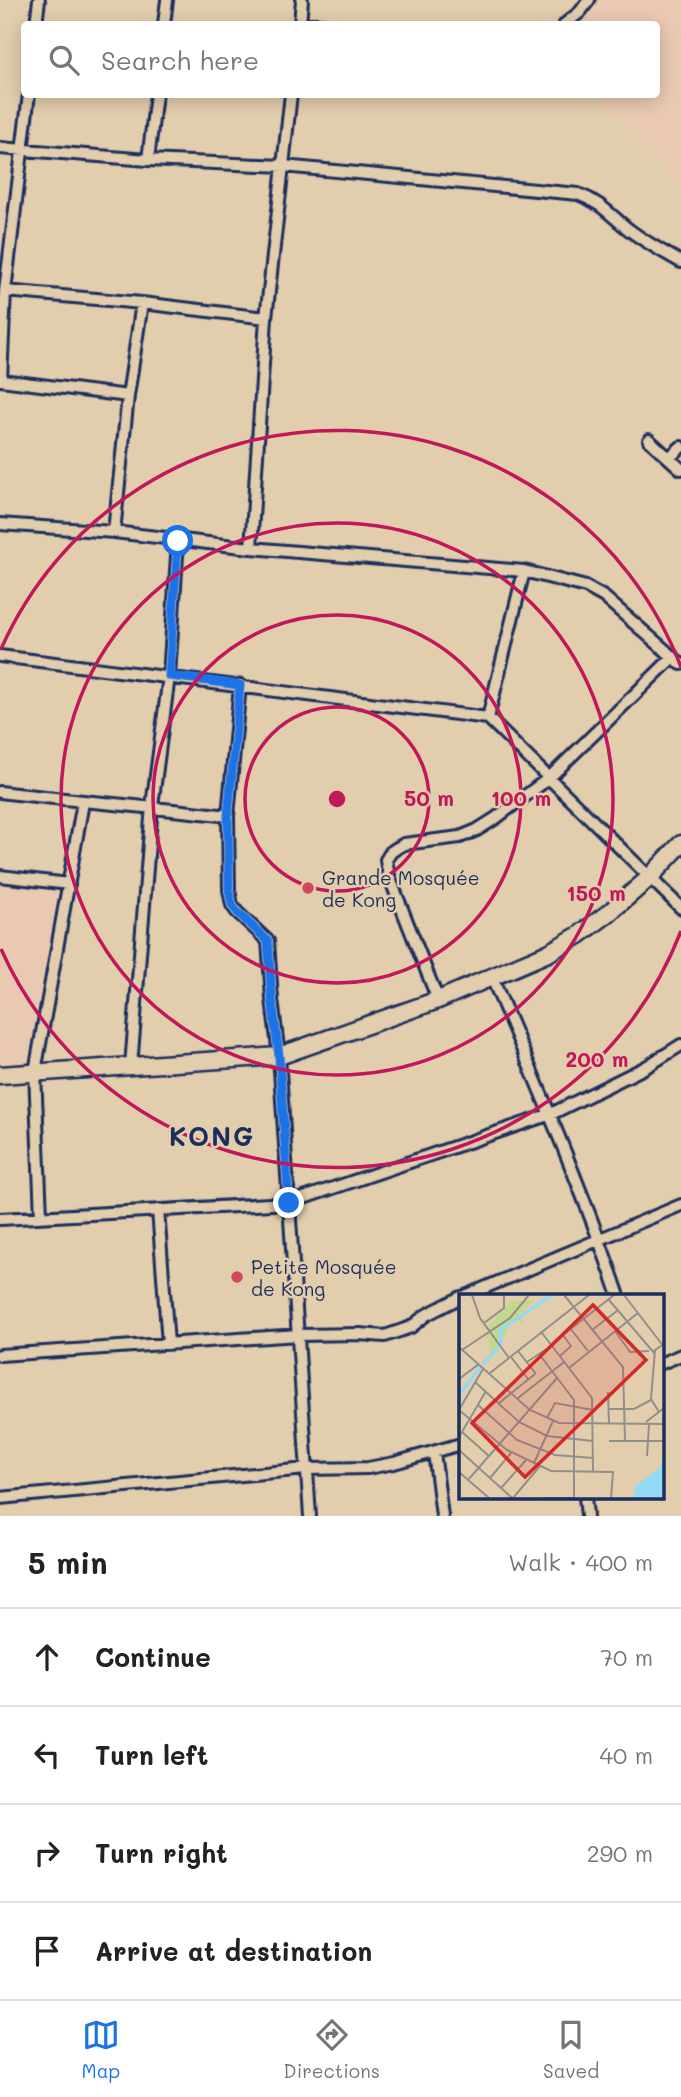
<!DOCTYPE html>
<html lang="en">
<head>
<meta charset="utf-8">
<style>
  body { margin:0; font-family:Mali,sans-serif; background:#f6f6f6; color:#222 }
  .stop { position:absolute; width:21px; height:21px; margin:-16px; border:5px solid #1a73e8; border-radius:50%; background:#fff }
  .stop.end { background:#1a73e8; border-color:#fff; box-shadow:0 2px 7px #0008 }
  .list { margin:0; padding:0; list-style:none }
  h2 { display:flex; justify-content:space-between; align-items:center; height:91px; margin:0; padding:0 28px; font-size:30px }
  h2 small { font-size:23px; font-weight:400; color:#767676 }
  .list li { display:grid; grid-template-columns:46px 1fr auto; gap:21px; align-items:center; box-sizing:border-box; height:98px; padding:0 28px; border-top:2px solid #e0e0e0 }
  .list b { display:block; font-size:26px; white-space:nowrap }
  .list em { font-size:23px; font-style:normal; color:#767676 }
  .icon { flex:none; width:38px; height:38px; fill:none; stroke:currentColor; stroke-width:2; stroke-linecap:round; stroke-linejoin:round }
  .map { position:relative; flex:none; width:681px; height:1516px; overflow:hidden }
  .search { position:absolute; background:#fff; box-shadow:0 4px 18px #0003; left:21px; right:21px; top:21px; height:77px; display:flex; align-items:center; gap:18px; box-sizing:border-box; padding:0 24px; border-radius:7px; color:#767676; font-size:26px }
  .sheet { height:483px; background:#fff }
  nav { display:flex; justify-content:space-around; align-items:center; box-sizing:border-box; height:98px; border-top:2px solid #e0e0e0; background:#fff; font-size:19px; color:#767676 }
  nav a { display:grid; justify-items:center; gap:4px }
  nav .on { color:#1a73e8 }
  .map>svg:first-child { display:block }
</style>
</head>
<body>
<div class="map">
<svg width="681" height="1516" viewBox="0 0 681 1516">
  <rect width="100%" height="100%" fill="#e2cdac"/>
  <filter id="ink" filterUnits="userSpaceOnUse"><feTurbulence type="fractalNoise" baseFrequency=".0143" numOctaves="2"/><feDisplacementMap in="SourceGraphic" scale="14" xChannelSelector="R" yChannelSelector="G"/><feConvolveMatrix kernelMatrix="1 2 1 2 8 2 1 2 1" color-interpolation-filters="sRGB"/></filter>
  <g filter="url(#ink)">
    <path fill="#eac9b2" d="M603 0H681V187L599 95 656 94V24H575Z
      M0 884 60 890 29 1062 0 1064Z"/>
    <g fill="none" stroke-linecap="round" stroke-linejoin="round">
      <g stroke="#1b2f5e" stroke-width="16">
        <path id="street" d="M36 24 39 0
          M164 24 167 0
          M300 24 302 0
          M300 24H323
          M565 24 580 12 589 0
          M29 94 5 291 1 380 128 396 114 532
          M0 148 148 160 283 166 578 194C602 203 609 214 628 229 645 242 663 252 681 262
          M148 160 156 94
          M5 291 142 303 266 318
          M128 396 142 303
          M649 440 681 469
          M669 458 681 447
          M0 524 114 532 251 548 524 571 586 587 604 597 681 664
          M251 548 266 318 291 94
          M0 656 488 718 681 908
          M240 685 228 816 229 890 232 905 237 912 268 941 272 999 279 1056 310 1516
          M488 718 524 571
          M0 792C76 801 152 807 228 816
          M0 876 69 884
          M492 978C537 1083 582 1188 619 1296
          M438 1000 389 876 386 860 391 852 397 848 404 844 460 837 477 830 496 818 549 778 673 657
          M131 1066 152 806 169 676 178 541
          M158 1210 168 1344
          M41 1216 35 1072 83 802
          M0 1219 289 1203 551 1114 646 1067 681 1045
          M465 1296 681 1205
          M0 1355 299 1335 359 1334 385 1336 411 1327 426 1315 461 1297
          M662 1363 681 1355
          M434 1452 442 1516
          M585 1497 587 1516
          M0 1498 306 1469 368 1468 394 1463 461 1444"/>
      </g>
      <g stroke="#1b2f5e" stroke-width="21">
        <path id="secondary" d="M0 1075 279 1056 438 1000 548 953 579 935 610 912 649 878 681 844"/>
      </g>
      <use href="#street" stroke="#e2cdac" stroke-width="10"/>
      <use href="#secondary" stroke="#e2cdac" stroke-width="16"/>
    </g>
  </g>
  <g fill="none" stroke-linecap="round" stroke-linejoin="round" filter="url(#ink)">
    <path stroke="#1a73e8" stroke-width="9" d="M178 541 169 676 240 685 228 816 229 890 232 905 237 912 268 941 272 999 279 1056 289 1203"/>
  </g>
  <g fill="none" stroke="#c2185b" stroke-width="3.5">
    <circle cx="337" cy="799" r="92"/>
    <circle cx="337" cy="799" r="184"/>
    <circle cx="337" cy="799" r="276"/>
    <path d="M681 931A368 368 0 0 1 1 949M1 649A368 368 0 0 1 681 667"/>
  </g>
  <g fill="#d1495b" stroke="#e2cdac" stroke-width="2.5">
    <circle cx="308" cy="888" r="7"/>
    <circle cx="237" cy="1277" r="7"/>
  </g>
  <g text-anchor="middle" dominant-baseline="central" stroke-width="5" stroke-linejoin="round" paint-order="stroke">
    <g font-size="19" fill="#1b2f5e" stroke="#e2cdac" text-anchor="start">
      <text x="322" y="877">Grande Mosquée<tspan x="322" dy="22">de Kong</tspan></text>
      <text x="251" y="1266">Petite Mosquée<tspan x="251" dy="22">de Kong</tspan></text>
    </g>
    <g font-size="26" font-weight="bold" letter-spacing="2" fill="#1b2f5e" stroke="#e2cdac">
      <text x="212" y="1136">KONG</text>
    </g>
  </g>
  <g transform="translate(459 1294)">
    <rect width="205" height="205" fill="#e2cdac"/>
    <path d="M52 7H75L60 21 67 31 54 24 58 29 51 27 47 41 39 42 40 58 34 60 29 56 31 50 27 44 31 30Z" fill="#c3d78d"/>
    <path d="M205 162V204H174L177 191 200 175Z" fill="#93daf5"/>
    <path fill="none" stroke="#93daf5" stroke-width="3.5" d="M42 51 41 36 93 1M24 70 40 53M1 100 21 73"/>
    <path fill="none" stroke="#928e8d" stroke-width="2" d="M13 1 21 24 50 64M105 1 164 73 166 147M165 1 205 53M150 6 196 60M25 29 45 14V1M111 34 129 57M133 36 158 17M156 37 171 58 190 57M83 39 133 104 134 178M0 53 71 116 100 129 205 130M3 56 51 24 70 1M59 57 77 80M80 60 115 106V204M101 62 112 52 104 41 155 1M52 63 69 85M68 68 92 52M110 74 179 19M31 79 130 1M0 85 20 70M16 88 60 128 88 142 134 147M149 98 150 129M59 104 105 68M40 109 76 80M19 111 58 146 96 161 134 164M150 115H175L192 106M0 116 48 156 92 177 154 178 152 204M0 116 24 75M200 118 192 105 196 56 205 50M88 124 96 109 134 116M187 128 205 114M3 138 30 162M0 143 27 97M150 147H205M0 156 53 204M188 162 190 131M75 169 94 127M0 178 30 204M31 184 52 159M9 186 98 84M42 194 67 166M54 204 81 172M83 204H115"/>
    <path fill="#d62828" fill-opacity="0.15" stroke="#d62828" stroke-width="3.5" d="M134 11 187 66 66 183 13 129Z"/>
    <rect width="205" height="205" fill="none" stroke="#1b2f5e" stroke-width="3.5"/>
  </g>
  <circle cx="337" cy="799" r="10" fill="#c2185b" stroke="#e2cdac" stroke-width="3.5"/>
  <g font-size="21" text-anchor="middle" font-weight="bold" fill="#c2185b" stroke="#e2cdac" stroke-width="5" stroke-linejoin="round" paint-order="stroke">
    <text x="429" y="806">50 m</text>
    <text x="521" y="806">100 m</text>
    <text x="596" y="901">150 m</text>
    <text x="597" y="1067">200 m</text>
  </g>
</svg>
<div class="stop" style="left:178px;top:541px"></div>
<div class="stop end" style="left:289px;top:1203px"></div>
<div class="search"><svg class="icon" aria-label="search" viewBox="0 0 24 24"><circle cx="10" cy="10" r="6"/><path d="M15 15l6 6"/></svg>Search here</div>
</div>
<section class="sheet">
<h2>5 min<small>Walk · 400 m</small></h2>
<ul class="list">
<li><svg class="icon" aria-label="ahead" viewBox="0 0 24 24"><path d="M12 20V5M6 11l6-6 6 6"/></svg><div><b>Continue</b></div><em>70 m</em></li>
<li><svg class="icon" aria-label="left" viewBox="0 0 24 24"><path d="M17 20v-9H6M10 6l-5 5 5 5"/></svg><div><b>Turn left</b></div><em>40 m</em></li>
<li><svg class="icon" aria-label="right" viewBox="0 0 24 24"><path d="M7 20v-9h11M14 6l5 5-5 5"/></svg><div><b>Turn right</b></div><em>290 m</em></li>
<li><svg class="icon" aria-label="arrive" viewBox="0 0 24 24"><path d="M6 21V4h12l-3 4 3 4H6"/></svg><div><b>Arrive at destination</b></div></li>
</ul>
</section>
<nav>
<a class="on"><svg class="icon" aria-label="map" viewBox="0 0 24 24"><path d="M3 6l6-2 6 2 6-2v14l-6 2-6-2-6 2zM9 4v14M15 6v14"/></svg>Map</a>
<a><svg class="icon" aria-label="directions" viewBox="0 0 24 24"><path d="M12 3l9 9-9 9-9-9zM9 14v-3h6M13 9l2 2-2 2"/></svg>Directions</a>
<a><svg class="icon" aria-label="saved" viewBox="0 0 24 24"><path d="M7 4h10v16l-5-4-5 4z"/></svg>Saved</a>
</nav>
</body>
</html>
